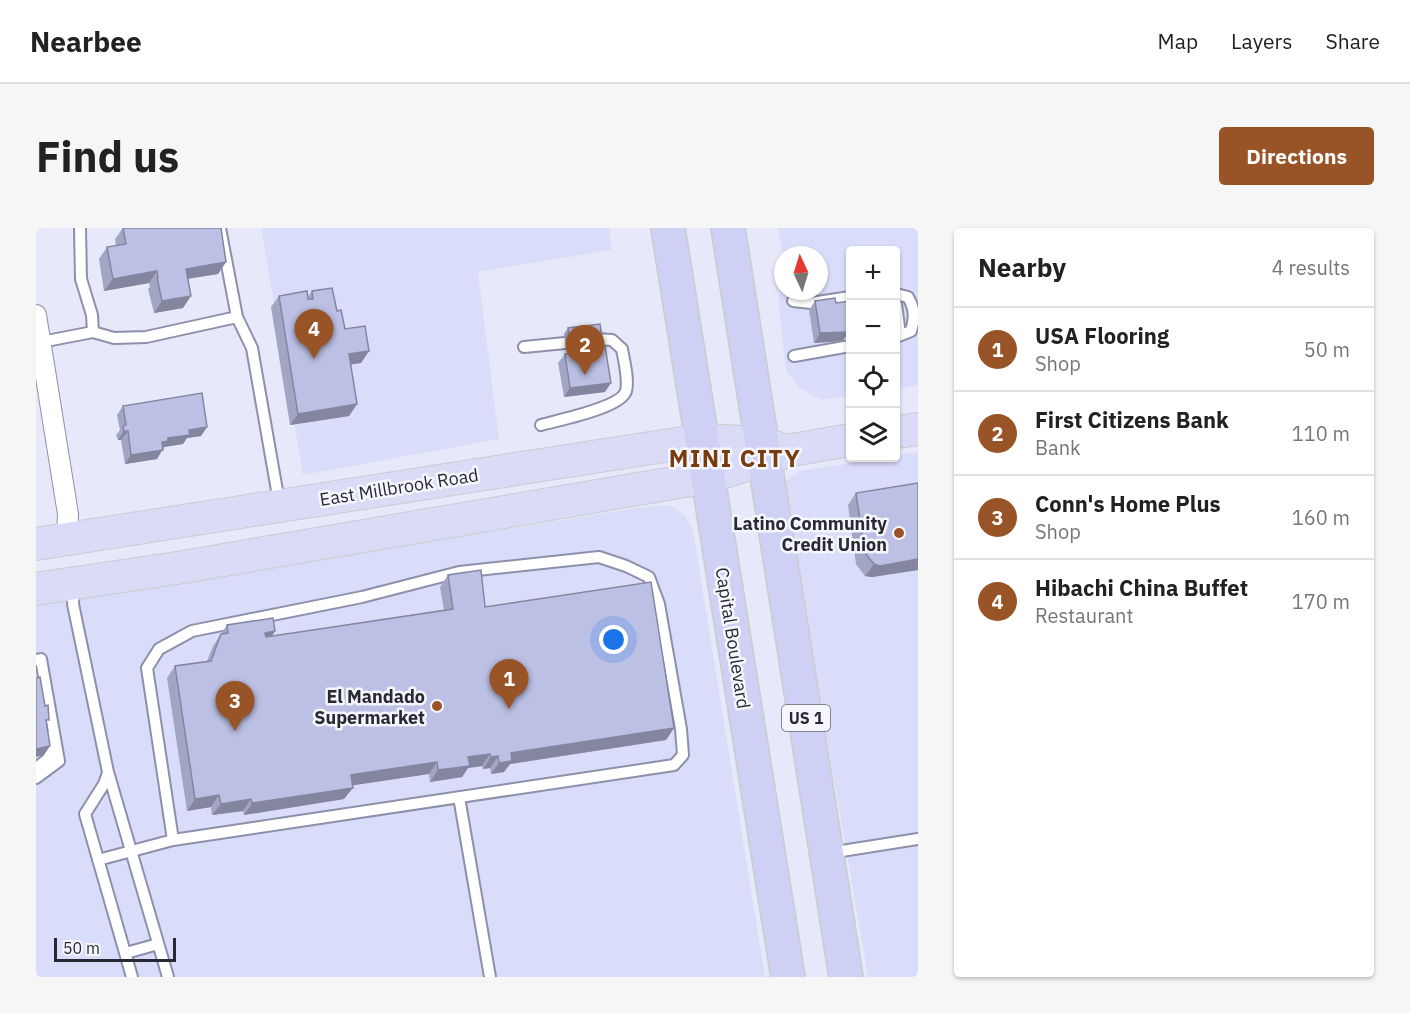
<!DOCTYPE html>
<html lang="en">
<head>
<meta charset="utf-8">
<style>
  body { margin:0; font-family:"IBM Plex Sans",sans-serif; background:#f6f6f6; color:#222 }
  .controls { position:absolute; right:18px; top:18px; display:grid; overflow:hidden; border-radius:6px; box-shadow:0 2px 4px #0004 }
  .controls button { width:54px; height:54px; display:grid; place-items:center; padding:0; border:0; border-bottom:2px solid #e0e0e0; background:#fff; color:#222; font:30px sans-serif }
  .compass { position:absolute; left:738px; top:18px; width:54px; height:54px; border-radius:50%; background:#fff; box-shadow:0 2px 4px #0004; rotate:356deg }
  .scale { position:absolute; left:18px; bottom:15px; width:122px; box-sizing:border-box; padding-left:6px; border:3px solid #282933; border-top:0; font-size:16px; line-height:21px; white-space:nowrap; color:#282933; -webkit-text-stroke:4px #f6f7fd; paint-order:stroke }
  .you { position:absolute; left:578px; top:412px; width:21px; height:21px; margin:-15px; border:4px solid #fff; border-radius:50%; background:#1a73e8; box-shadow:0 0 0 9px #1a73e833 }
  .badge { display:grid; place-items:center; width:39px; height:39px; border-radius:50%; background:#985426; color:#fff; font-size:20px; font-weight:700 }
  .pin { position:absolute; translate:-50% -50px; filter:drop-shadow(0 2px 3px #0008) }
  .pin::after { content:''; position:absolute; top:32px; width:21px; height:18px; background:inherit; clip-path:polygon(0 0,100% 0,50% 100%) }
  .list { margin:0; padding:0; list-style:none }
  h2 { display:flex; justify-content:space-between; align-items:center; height:78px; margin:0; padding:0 24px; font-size:26px }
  h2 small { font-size:20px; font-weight:400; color:#767676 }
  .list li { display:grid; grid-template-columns:39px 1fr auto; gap:18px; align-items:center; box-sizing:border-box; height:84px; padding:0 24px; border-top:2px solid #e0e0e0 }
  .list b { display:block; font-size:22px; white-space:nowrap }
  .list p { margin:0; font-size:20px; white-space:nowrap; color:#767676 }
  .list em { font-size:20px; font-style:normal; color:#767676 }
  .icon { flex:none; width:33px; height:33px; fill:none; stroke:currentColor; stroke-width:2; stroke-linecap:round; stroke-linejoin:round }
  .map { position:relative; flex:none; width:882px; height:749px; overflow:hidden; border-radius:6px }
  header { display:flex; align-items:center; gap:36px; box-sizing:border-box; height:84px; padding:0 30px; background:#fff; border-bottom:2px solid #e0e0e0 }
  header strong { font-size:28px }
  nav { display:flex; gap:33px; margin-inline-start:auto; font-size:21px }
  .intro { display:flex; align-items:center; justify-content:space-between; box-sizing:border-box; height:144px; padding:0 36px }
  h1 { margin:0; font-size:42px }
  .button { padding:15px 27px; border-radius:6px; background:#985426; color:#fff; font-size:21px; font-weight:700 }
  main { display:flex; gap:36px; padding:0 36px }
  aside { flex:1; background:#fff; border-radius:6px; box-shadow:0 2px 4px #0004 }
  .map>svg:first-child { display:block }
</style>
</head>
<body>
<header>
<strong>Nearbee</strong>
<nav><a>Map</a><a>Layers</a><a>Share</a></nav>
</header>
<div class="intro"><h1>Find us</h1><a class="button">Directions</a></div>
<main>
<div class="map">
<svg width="882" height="749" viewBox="0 0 882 749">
  <rect width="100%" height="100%" fill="#e7e9fa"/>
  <path fill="#daddf9" d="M225 0H573L576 22 442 44 463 211 267 247Z
    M742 0H882V157L860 161V22H814V168L785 172 765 161 750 143 742 68 747 63H783V27H747V31Z
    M882 224V749H832L749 267 751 252 763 243 846 230H860V227Z
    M634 277 649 287 657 302 729 749H0V377L601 280Z"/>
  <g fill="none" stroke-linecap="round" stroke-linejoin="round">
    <g stroke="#8d90aa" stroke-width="14">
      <path id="service" d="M184 0 201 89 216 120 243 274
        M860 66 872 69C879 81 879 90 875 103L860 109
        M757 73 775 75 814 69
        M860 76 863 99 860 106
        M57 104 78 110 110 109 201 89
        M5 114 57 104 56 87 45 51 44 0
        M488 119 529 115
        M758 128 814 118
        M505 197C522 192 585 180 590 163 593 151 588 133 586 121L576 112 561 111
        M563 329 590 338 613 349 623 376 645 501 647 527 638 537 137 612 111 440 123 421 156 403 326 369 423 344Z
        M38 358 37 376 72 544 132 749
        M0 432 5 431 23 533 0 550
        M0 540 13 530 11 508
        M72 545 68 556 49 586 96 749
        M423 569 454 749
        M793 625 882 611
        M62 632 137 612
        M90 725 122 716"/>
    </g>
    <g stroke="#8d90aa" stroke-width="22">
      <path id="minor" d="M0 87 32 286 31 311"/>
    </g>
    <g stroke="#cbccce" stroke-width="34">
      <path id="primary" d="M860 204 882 201
        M0 316 666 212 726 215 750 223
        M0 361 141 340 672 249 729 231 750 223 814 212"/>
    </g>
    <g stroke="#cbccce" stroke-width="36">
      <path id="trunk" d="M632 0 752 749
        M692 0 810 749"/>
    </g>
    <use href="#service" stroke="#fff" stroke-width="10"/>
    <use href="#minor" stroke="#fff" stroke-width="20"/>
    <use href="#primary" stroke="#dadcf7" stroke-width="32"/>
    <use href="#trunk" stroke="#ced0f4" stroke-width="33"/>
  </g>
  <path fill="#a2a5c4" d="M87 0H185L190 34 182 46 152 51 147 80 118 85 112 61 114 59 113 55 68 63 63 31 71 19 80 18 79 11Z
    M276 63 301 83 309 101 333 123 325 135 314 136 321 176 313 188 254 197 235 79 243 68 272 69Z
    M779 73 800 75 814 73V108L809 109 807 113 778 115 773 82Z
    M532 100 569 164 528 169 522 135 529 126H531L528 106Z
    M87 178 171 199 165 208 151 210 147 216 128 219 121 231 89 236 85 212H82L80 207 84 202 81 187Z
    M882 255V342L836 349 829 348 820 336 812 277 820 265Z
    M412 347 449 379 638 500 630 512 474 536 468 544 455 546 454 540 447 541 446 538 432 540 426 549 394 554 393 546 316 557 308 571 208 587 207 583 176 587 175 579 151 583 131 450 139 438 171 433 177 418 191 397 239 403 236 408 408 382 404 359Z"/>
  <path fill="#8486a0" d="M190 34 182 46 142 52 150 41Z
    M121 43 113 55 68 63 77 51Z
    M155 68 147 80 118 85 126 73Z
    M814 100V108L809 109 807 113 778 115 784 105Z
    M333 123 325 135 305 138 313 126Z
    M575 155 569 164 528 169 534 160Z
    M321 176 313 188 254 197 262 186Z
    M171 199 165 208 151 210 147 216 128 219 121 231 89 236 95 227 126 214 132 210 153 202Z
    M88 203H92L85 212H82Z
    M882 331V342L836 349 829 348 838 336Z
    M239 403 231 415 229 405Z
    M638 500 630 512 474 536 468 544 455 546 463 535 475 525Z
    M14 518 8 527 0 529V521Z
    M454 526 446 538 432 540 426 549 394 554 402 542 432 529Z
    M462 528 454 540 447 541 455 529Z
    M401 534 393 546 306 559 315 547Z
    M317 560 308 571 208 587 216 575Z
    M183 567 175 579 151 583 159 571Z
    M215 571 207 583 176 587 185 576Z"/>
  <path fill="#bcc0e4" stroke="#8486a0" stroke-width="1.5" d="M87 0H185L190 34 150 41 155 68 126 73 121 50H122L121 43 77 51 71 19 90 16Z
    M296 60 301 83 305 82 309 101 329 98 333 123 313 126 321 176 262 186 243 68 271 63 272 71H277L276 63Z
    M799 70 800 75 814 73V100L813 101V104L784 105 779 73Z
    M564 96 567 118 538 123 536 125 532 100Z
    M569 118 575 155 534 160 529 126 539 125 538 123Z
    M166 165 171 199 153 202 154 207 132 210V213L126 214 127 222 95 227 92 203H88L87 198 90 197 87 178Z
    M882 255V331L844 338 838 336 829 325 820 265Z
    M445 342 449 379 615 354 638 500 475 525 476 533 463 535 462 528 455 529 454 526 432 529 434 538 402 542 401 534 315 547 317 560 216 575 215 571 185 576 183 567 159 571 139 438 175 433 185 406 192 405 191 397 237 390 239 403 229 405 230 409 417 381 412 347Z
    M4 449 9 478 12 477 13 492H10L14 518 0 521V450Z"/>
  <g fill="#985426" stroke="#f6f7fd" stroke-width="2">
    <circle cx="863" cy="305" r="6"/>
    <circle cx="401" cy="478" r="6"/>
  </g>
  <g text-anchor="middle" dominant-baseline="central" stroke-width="5" stroke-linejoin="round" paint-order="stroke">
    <rect fill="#f6f7fd" stroke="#666770" stroke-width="1.5" x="746" y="477" width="48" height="26" rx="4.5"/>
    <g font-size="16" font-weight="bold" fill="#282933">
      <text x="770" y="490">US 1</text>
    </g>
    <g font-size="18" fill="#282933" stroke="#f6f7fd">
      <text transform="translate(363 259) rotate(-9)">East Millbrook Road</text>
      <text transform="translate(697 410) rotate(81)">Capital Boulevard</text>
    </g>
    <g font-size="18" font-weight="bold" fill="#282933" stroke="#f6f7fd" text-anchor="end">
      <text x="851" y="295">Latino Community<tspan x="851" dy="21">Credit Union</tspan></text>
      <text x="389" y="468">El Mandado<tspan x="389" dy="21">Supermarket</tspan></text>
    </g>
    <g font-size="24" font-weight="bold" letter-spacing="1.5" fill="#773b0e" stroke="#f6f7fd">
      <text x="699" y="230">MINI CITY</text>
    </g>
  </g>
</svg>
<div class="controls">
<button>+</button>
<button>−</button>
<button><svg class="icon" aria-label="locate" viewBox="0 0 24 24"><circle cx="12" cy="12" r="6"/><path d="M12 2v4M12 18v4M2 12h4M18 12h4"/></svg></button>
<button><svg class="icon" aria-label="layers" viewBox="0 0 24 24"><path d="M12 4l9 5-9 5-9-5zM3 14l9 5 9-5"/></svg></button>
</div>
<svg class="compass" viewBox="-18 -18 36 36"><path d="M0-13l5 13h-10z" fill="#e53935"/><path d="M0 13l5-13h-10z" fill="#767676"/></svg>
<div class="scale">50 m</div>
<div class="you"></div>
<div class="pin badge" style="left:473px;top:481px">1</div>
<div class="pin badge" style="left:549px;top:147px">2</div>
<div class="pin badge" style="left:199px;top:503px">3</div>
<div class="pin badge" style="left:278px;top:131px">4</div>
</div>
<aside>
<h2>Nearby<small>4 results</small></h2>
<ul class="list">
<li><span class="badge">1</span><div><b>USA Flooring</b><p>Shop</p></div><em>50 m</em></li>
<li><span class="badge">2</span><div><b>First Citizens Bank</b><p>Bank</p></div><em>110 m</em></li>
<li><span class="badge">3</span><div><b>Conn's Home Plus</b><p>Shop</p></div><em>160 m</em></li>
<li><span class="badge">4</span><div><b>Hibachi China Buffet</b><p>Restaurant</p></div><em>170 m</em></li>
</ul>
</aside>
</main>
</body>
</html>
